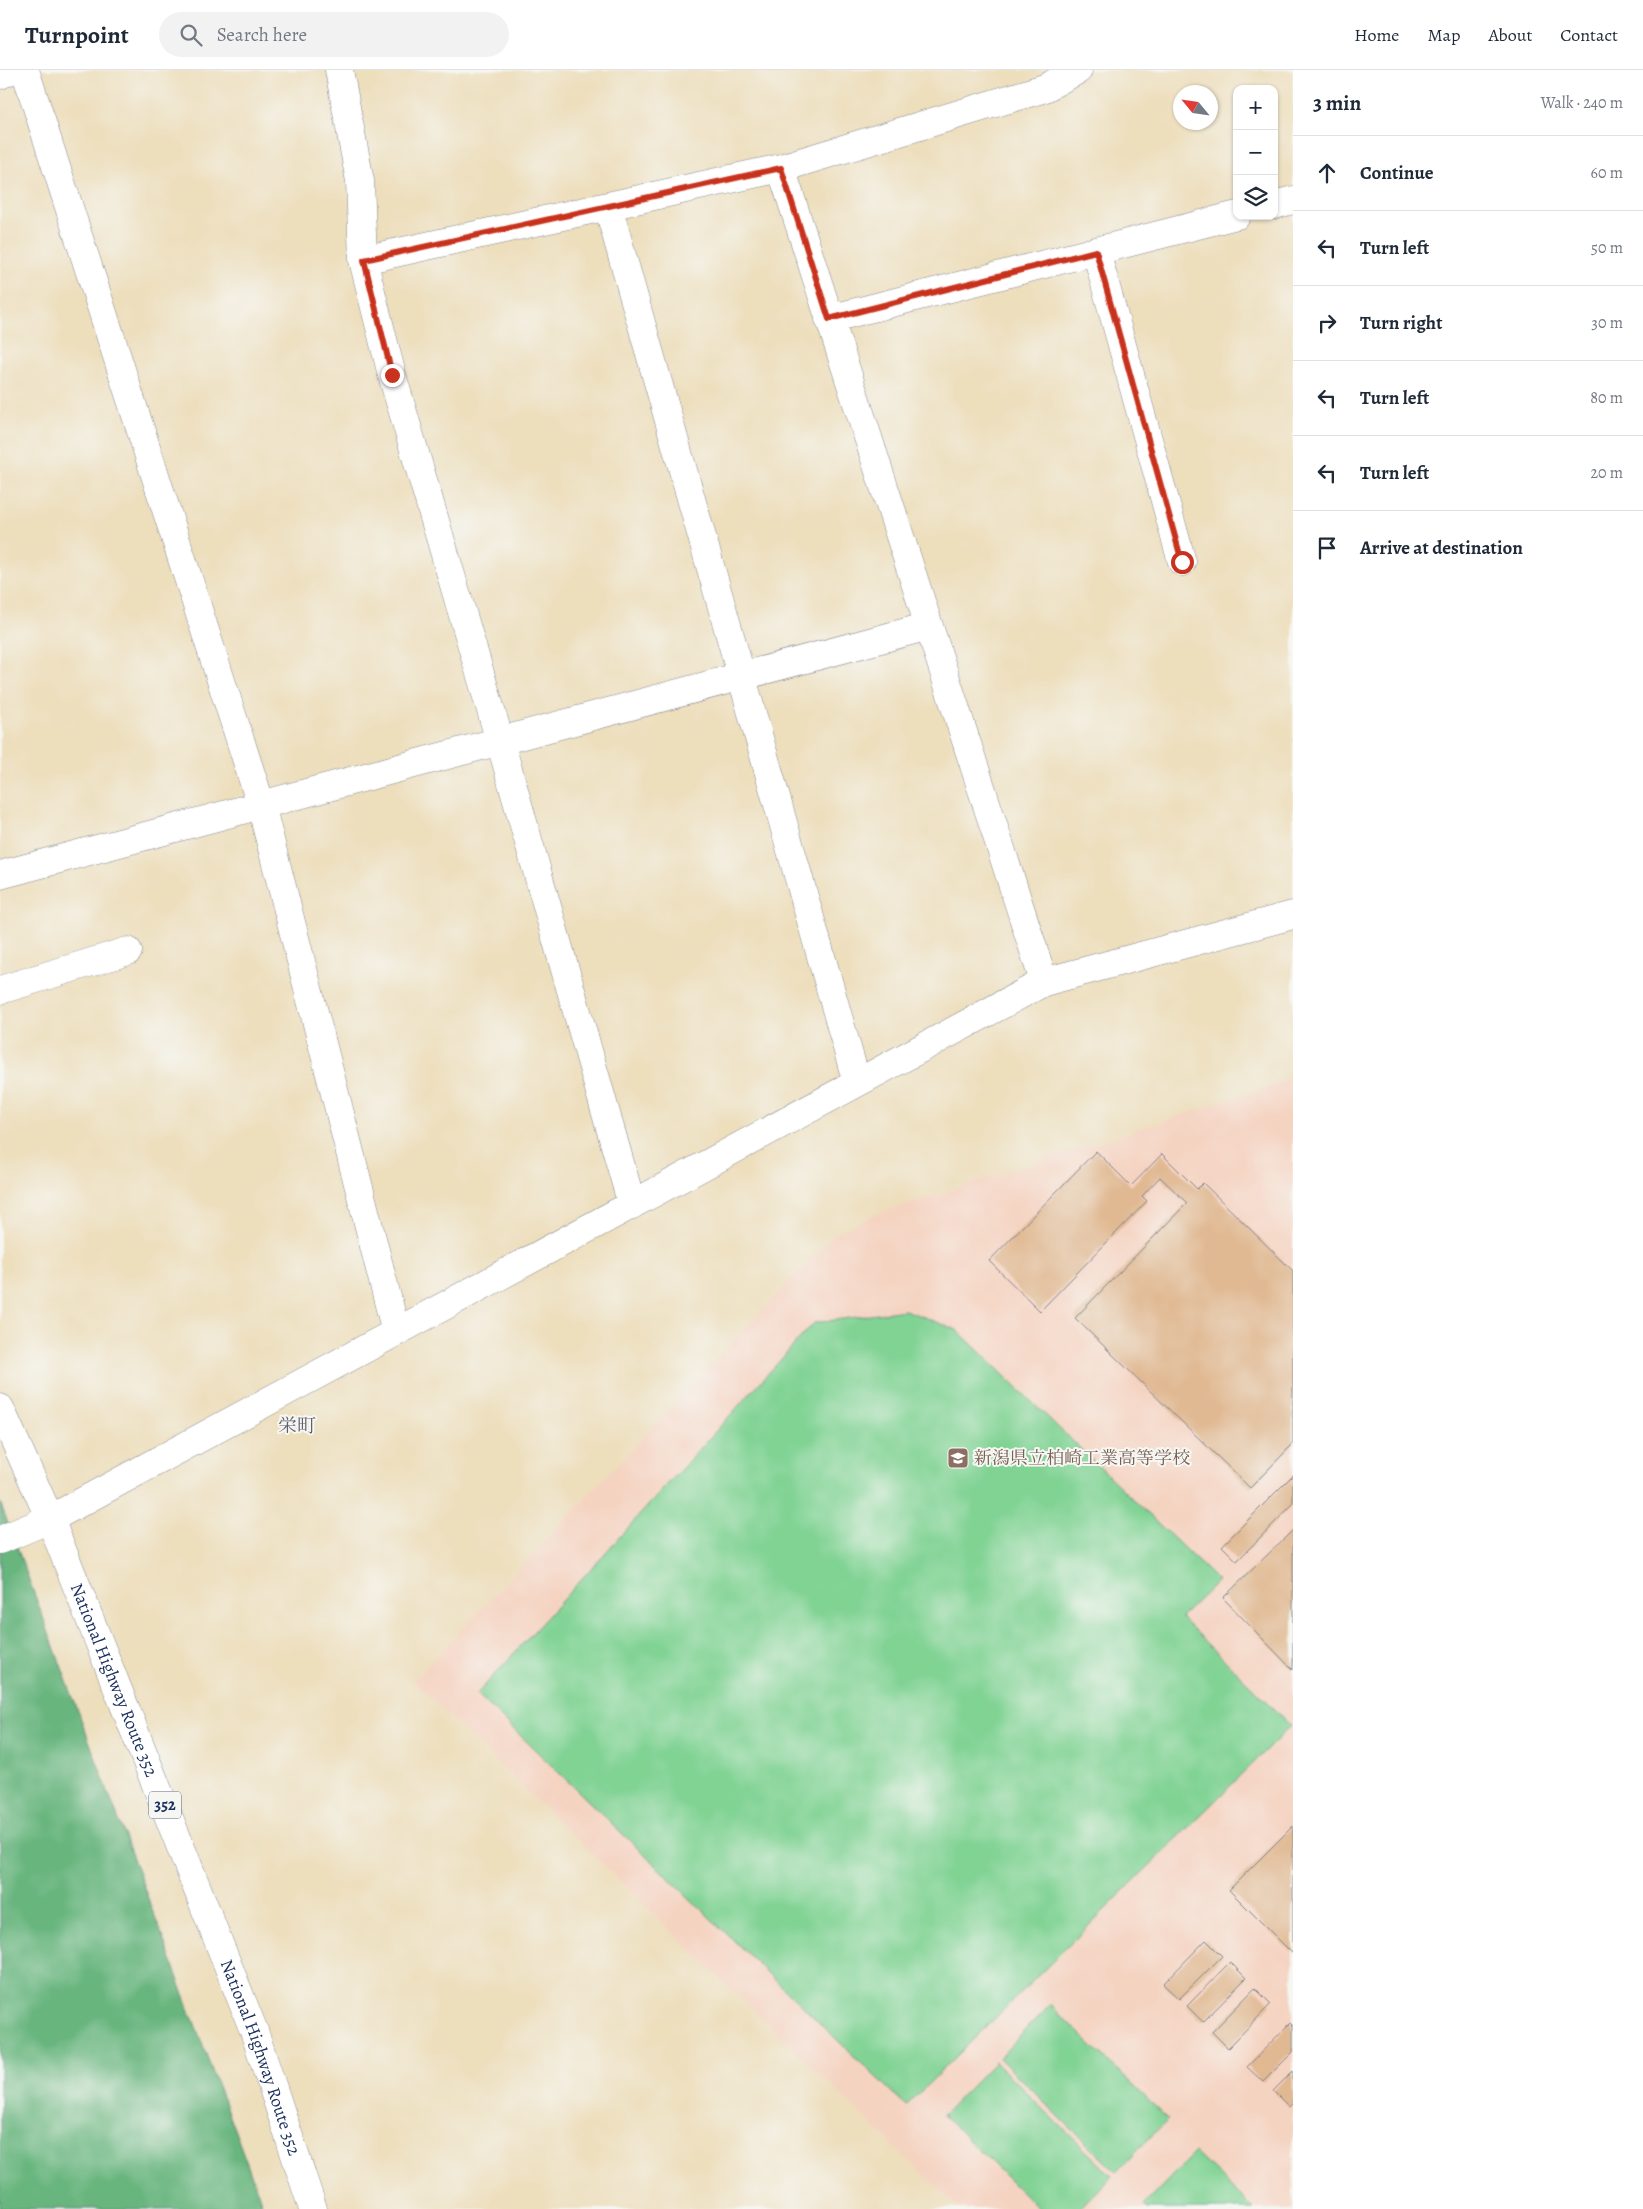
<!DOCTYPE html>
<html lang="en">
<head>
<meta charset="utf-8">
<style>
  body { margin:0; font-family:Alegreya,"Noto Serif JP",serif; background:#f2f2f3; color:#1f2937 }
  .controls { position:absolute; right:15px; top:15px; display:grid; overflow:hidden; border-radius:10px; box-shadow:0 1px 4px #0004 }
  .controls button { width:45px; height:45px; display:grid; place-items:center; padding:0; border:0; border-bottom:1px solid #e0e1e3; background:#fff; color:#1f2937; font:25px sans-serif }
  .compass { position:absolute; left:1173px; top:15px; width:45px; height:45px; border-radius:50%; background:#fff; box-shadow:0 1px 4px #0004; rotate:299deg }
  .stop { position:absolute; width:15px; height:15px; margin:-11px; border:4px solid #c8321e; border-radius:50%; background:#fff }
  .stop.end { background:#c8321e; border-color:#fff; box-shadow:0 1px 5px #0008 }
  .list { margin:0; padding:0; list-style:none }
  h2 { display:flex; justify-content:space-between; align-items:center; height:65px; margin:0; padding:0 20px; font-size:21px }
  h2 small { font-size:16px; font-weight:400; color:#747a83 }
  .list li { display:grid; grid-template-columns:32px 1fr auto; gap:15px; align-items:center; box-sizing:border-box; height:75px; padding:0 20px; border-top:1px solid #e0e1e3 }
  .list b { display:block; font-size:19px; white-space:nowrap }
  .list em { font-size:16px; font-style:normal; color:#747a83 }
  .icon { flex:none; width:28px; height:28px; fill:none; stroke:currentColor; stroke-width:2; stroke-linecap:round; stroke-linejoin:round }
  .map { position:relative; flex:none; width:1293px; height:2139px; overflow:hidden }
  header { display:flex; align-items:center; gap:30px; box-sizing:border-box; height:70px; padding:0 25px; background:#fff; border-bottom:1px solid #e0e1e3 }
  header strong { font-size:24px }
  nav { display:flex; gap:28px; margin-inline-start:auto; font-size:18px }
  .search { width:350px; height:45px; background:#f2f2f3; display:flex; align-items:center; gap:12px; box-sizing:border-box; padding:0 18px; border-radius:28px; color:#747a83; font-size:19px }
  main { display:flex }
  aside { flex:1; background:#fff }
  .map>svg:first-child { display:block }
</style>
</head>
<body>
<header>
<strong>Turnpoint</strong>
<div class="search"><svg class="icon" aria-label="search" viewBox="0 0 24 24"><circle cx="10" cy="10" r="6"/><path d="M15 15l6 6"/></svg>Search here</div>
<nav><a>Home</a><a>Map</a><a>About</a><a>Contact</a></nav>
</header>
<main>
<div class="map">
<svg width="1293" height="2139" viewBox="0 0 1293 2139">
  <rect width="100%" height="100%" fill="#f6f6f2"/>
  <filter id="ink" filterUnits="userSpaceOnUse"><feTurbulence type="fractalNoise" baseFrequency=".02" numOctaves="2"/><feDisplacementMap in="SourceGraphic" scale="10" xChannelSelector="R" yChannelSelector="G"/><feConvolveMatrix kernelMatrix="1 2 1 2 8 2 1 2 1" color-interpolation-filters="sRGB"/></filter>
  <filter id="wash" filterUnits="userSpaceOnUse"><feTurbulence type="fractalNoise" baseFrequency=".0096" numOctaves="4" result="noise"/><feDisplacementMap in="SourceGraphic" scale="20" xChannelSelector="R" yChannelSelector="G"/><feGaussianBlur stdDeviation="1.12" result="paint"/><feColorMatrix in="noise" values="0 0 0 0 0 0 0 0 0 0 0 0 0 0 0 0 0 1.4 0 .05"/><feComposite in="paint" operator="in"/></filter>
  <g filter="url(#wash)">
    <rect width="100%" height="100%" fill="#eddebc"/>
    <path fill="#f5d3c1" d="M1293 1009V2139H959L413 1611 834 1164 877 1144Z"/>
    <path fill="#81d394" stroke="#4e8179" d="M905 1240 957 1260 1218 1511 1181 1547 1291 1656 906 2036 477 1624 814 1253Z
      M1050 1935 1168 2049 1116 2102 999 1988Z
      M995 1992 1112 2106 1080 2139H1039L943 2045Z
      M1195 2082 1254 2139H1148L1144 2135Z"/>
    <path fill="#68b57e" stroke="#42726e" d="M0 1432 264 2139H0Z"/>
    <g id="blocks">
      <path fill="#e0b891" d="M1096 1081 1131 1116 1162 1084 1197 1119 1203 1113 1293 1201V1374L1250 1418 1075 1248 1187 1133 1160 1107 1142 1126 1147 1131 1040 1241 989 1191Z
        M1293 1405V1434L1237 1491 1222 1476Z
        M1293 1460V1600L1223 1528Z
        M1293 1756V1884L1229 1820Z
        M1206 1870 1222 1886 1179 1929 1163 1914Z
        M1230 1892 1246 1908 1203 1952 1187 1936Z
        M1255 1918 1271 1934 1228 1978 1212 1962Z
        M1290 1953 1293 1956V1982L1263 2012 1247 1997Z
        M1293 2001V2033L1289 2037 1273 2021Z"/>
    </g>
  </g>
  <g filter="url(#ink)">
    <use href="#blocks" fill-opacity="0" stroke="#84868d" stroke-width="1"/>
    <g fill="none" stroke-linecap="round" stroke-linejoin="round">
      <g stroke="#84868d" stroke-width="29">
        <path id="minor" d="M25 0 261 735 396 1262
          M339 0 360 111 363 190 392 305 500 671 632 1135
          M0 5 11 0
          M781 98 1044 912
          M1274 135 1293 130
          M608 136 857 1013
          M1096 181 1182 492
          M363 190 781 98 1045 18 1078 0
          M829 249 1237 145
          M0 805 929 556
          M0 920 128 881
          M0 1470 50 1449 1044 912 1293 845"/>
      </g>
      <g stroke="#84868d" stroke-width="29">
        <g id="highway">
          <path id="s1" d="M0 1338 50 1449 254 1961 313 2139"/>
        </g>
      </g>
      <use href="#minor" stroke="#fff" stroke-width="28"/>
      <use href="#highway" stroke="#fff" stroke-width="28"/>
    </g>
  </g>
  <g fill="none" stroke-linecap="round" stroke-linejoin="round" filter="url(#ink)">
    <path stroke="#c8321e" stroke-width="6" d="M392 305 364 190 781 98 829 249 1096 181 1182 492"/>
  </g>
  <defs>
    <g id="school-square" transform="scale(1.125)"><rect x="-9" y="-9" width="18" height="18" rx="4" fill="#8d6e63" stroke="#f6f6f2"/><path d="M0-5L7-2L0 1L-7-2ZM-4 1L0 2.5L4 1V4Q0 6-4 4Z" fill="#fff"/></g>
  </defs>
  <g fill-rule="evenodd">
    <use href="#school-square" x="958" y="1388"/>
  </g>
  <g text-anchor="middle" dominant-baseline="central" stroke-width="4" stroke-linejoin="round" paint-order="stroke">
    <rect fill="#f6f6f2" stroke="#5d6b8a" stroke-width="1" x="149" y="1721.5" width="32" height="27" rx="4"/>
    <g font-size="16" font-weight="bold" fill="#1b2f5e">
      <text x="165" y="1735">352</text>
    </g>
    <g font-size="18" fill="#785e54" stroke="#f6f6f2" text-anchor="start">
      <text x="974" y="1388">新潟県立柏崎工業高等学校</text>
    </g>
    <g font-size="18" fill="#1b2f5e" stroke="#f6f6f2">
      <text stroke="none"><textPath href="#s1" startOffset="295">National Highway Route 352</textPath></text>
      <text stroke="none"><textPath href="#s1" startOffset="700">National Highway Route 352</textPath></text>
    </g>
    <g font-size="19" fill="#605f70" stroke="#f6f6f2">
      <text x="297" y="1356">栄町</text>
    </g>
  </g>
</svg>
<div class="controls">
<button>+</button>
<button>−</button>
<button><svg class="icon" aria-label="layers" viewBox="0 0 24 24"><path d="M12 4l9 5-9 5-9-5zM3 14l9 5 9-5"/></svg></button>
</div>
<svg class="compass" viewBox="-18 -18 36 36"><path d="M0-13l5 13h-10z" fill="#e53935"/><path d="M0 13l5-13h-10z" fill="#747a83"/></svg>
<div class="stop" style="left:1182px;top:492px"></div>
<div class="stop end" style="left:392px;top:305px"></div>
</div>
<aside>
<h2>3 min<small>Walk · 240 m</small></h2>
<ul class="list">
<li><svg class="icon" aria-label="ahead" viewBox="0 0 24 24"><path d="M12 20V5M6 11l6-6 6 6"/></svg><div><b>Continue</b></div><em>60 m</em></li>
<li><svg class="icon" aria-label="left" viewBox="0 0 24 24"><path d="M17 20v-9H6M10 6l-5 5 5 5"/></svg><div><b>Turn left</b></div><em>50 m</em></li>
<li><svg class="icon" aria-label="right" viewBox="0 0 24 24"><path d="M7 20v-9h11M14 6l5 5-5 5"/></svg><div><b>Turn right</b></div><em>30 m</em></li>
<li><svg class="icon" aria-label="left" viewBox="0 0 24 24"><path d="M17 20v-9H6M10 6l-5 5 5 5"/></svg><div><b>Turn left</b></div><em>80 m</em></li>
<li><svg class="icon" aria-label="left" viewBox="0 0 24 24"><path d="M17 20v-9H6M10 6l-5 5 5 5"/></svg><div><b>Turn left</b></div><em>20 m</em></li>
<li><svg class="icon" aria-label="arrive" viewBox="0 0 24 24"><path d="M6 21V4h12l-3 4 3 4H6"/></svg><div><b>Arrive at destination</b></div></li>
</ul>
</aside>
</main>
</body>
</html>
